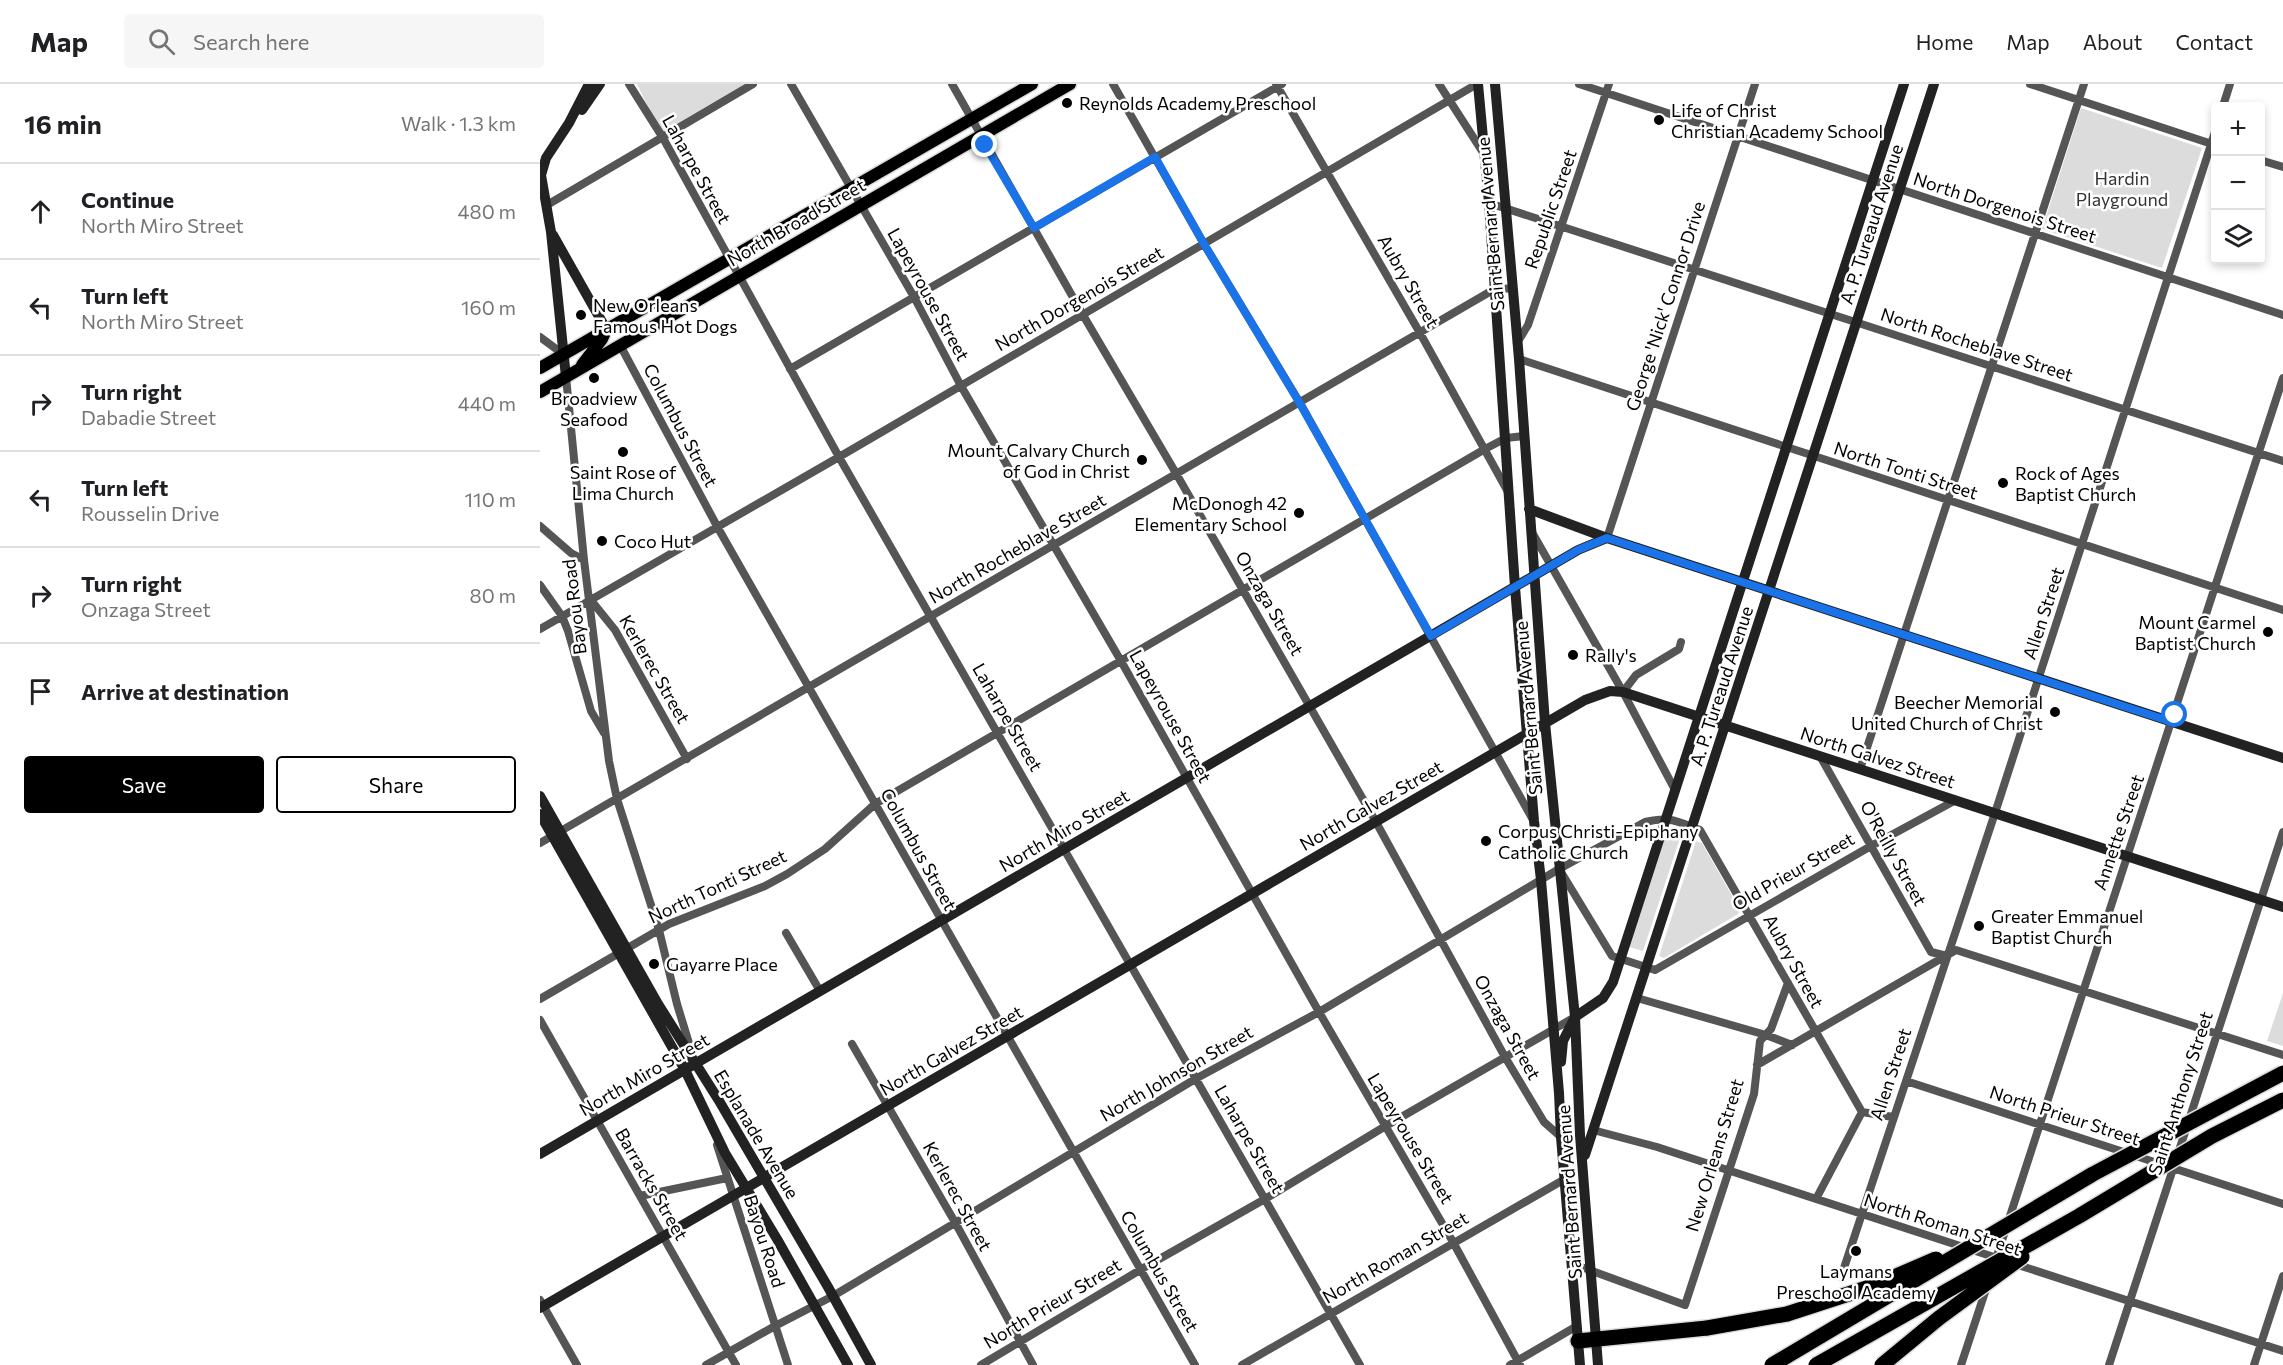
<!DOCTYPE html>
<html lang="en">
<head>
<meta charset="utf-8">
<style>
  body { margin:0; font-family:Commissioner,sans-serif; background:#f6f6f6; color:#202124 }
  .controls { position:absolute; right:18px; top:18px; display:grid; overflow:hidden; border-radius:6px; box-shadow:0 3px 9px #0003 }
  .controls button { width:54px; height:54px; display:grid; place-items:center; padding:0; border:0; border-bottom:2px solid #e0e0e0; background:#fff; color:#202124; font:30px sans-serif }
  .stop { position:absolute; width:18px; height:18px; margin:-14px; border:4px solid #1a73e8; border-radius:50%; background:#fff }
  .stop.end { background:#1a73e8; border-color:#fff; box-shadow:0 2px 6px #0008 }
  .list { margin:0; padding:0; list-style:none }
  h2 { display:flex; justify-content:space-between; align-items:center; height:78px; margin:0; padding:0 24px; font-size:26px }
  h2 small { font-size:20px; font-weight:400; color:#757577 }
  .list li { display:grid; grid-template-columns:39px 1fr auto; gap:18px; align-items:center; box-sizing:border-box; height:96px; padding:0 24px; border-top:2px solid #e0e0e0 }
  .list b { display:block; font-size:22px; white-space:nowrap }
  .list p { margin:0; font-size:20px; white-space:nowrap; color:#757577 }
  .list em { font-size:20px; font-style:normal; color:#757577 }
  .actions { display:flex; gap:12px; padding:18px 24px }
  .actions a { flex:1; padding:14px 0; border:2px solid #000; border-radius:6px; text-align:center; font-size:21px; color:#000 }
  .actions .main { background:#000; color:#fff }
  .icon { flex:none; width:33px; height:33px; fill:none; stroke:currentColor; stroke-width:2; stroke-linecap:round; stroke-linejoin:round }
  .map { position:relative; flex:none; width:1743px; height:1281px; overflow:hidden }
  header { display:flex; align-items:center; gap:36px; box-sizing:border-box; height:84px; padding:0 30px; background:#fff; border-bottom:2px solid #e0e0e0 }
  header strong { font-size:28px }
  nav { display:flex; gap:33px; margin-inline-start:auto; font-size:21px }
  .search { width:420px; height:54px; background:#f6f6f6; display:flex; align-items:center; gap:15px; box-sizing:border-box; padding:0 21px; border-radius:6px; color:#757577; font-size:22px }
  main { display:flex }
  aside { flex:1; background:#fff }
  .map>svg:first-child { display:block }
</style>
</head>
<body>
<header>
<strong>Map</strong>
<div class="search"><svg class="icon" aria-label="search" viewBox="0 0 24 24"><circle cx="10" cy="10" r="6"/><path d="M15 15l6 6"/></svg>Search here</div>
<nav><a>Home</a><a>Map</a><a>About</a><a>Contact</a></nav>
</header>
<main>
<aside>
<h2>16 min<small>Walk · 1.3 km</small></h2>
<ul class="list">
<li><svg class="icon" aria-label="ahead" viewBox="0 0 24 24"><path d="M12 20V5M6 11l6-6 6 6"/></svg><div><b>Continue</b><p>North Miro Street</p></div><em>480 m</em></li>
<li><svg class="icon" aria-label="left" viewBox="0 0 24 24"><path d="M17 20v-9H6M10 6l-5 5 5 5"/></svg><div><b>Turn left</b><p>North Miro Street</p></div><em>160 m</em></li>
<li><svg class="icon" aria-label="right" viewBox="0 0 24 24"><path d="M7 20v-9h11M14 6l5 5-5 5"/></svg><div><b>Turn right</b><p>Dabadie Street</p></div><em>440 m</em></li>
<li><svg class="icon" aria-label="left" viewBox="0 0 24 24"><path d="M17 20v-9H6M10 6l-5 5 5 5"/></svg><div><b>Turn left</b><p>Rousselin Drive</p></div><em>110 m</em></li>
<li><svg class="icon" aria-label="right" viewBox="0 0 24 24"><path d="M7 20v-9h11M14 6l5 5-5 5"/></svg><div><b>Turn right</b><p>Onzaga Street</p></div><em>80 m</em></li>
<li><svg class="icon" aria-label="arrive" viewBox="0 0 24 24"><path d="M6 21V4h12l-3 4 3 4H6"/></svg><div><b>Arrive at destination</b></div></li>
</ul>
<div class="actions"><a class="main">Save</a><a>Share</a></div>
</aside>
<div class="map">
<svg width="1743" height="1281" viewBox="0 0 1743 1281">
  <rect width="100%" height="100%" fill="#fff"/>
  <path fill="#dcdcdc" d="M97 0H213L123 54Z
    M1541 24 1662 64 1622 184 1502 145Z
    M1126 749 1140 754 1103 867 1089 863Z
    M1156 757 1162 759 1200 826 1198 830 1124 874 1119 872Z
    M1743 909V962L1727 957Z"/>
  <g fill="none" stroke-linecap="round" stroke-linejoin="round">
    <g stroke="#dbdbdb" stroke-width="15">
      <path id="primary" d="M42 281 62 255 66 246
        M0 284 492 0
        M0 308 530 0"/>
    </g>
    <g stroke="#dbdbdb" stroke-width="18">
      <path id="highway" d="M1038 1257 1167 1244"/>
    </g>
    <path stroke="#555" stroke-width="8" d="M89 0 123 54 299 373 820 1281
      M251 0 374 213 421 302 581 577 779 928 913 1158 980 1281
      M412 0 543 231 637 391 836 738 965 973 1004 1038 1021 1053
      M573 0 664 160 760 319 992 734
      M736 0 880 249 967 406
      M899 0 944 70
      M1039 0 1743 231
      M1490 0 1675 61
      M1683 22 1690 0
      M1720 76 1743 83
      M949 119 1743 377
      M7 121 213 0
      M0 253 23 270
      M977 259 988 241 1069 0
      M80 261 178 444 655 1281
      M979 275 1743 526
      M250 285 742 0
      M26 293 44 476 69 677 77 715 119 846 137 920 152 969
      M0 442 31 469 44 476
      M993 450 1083 608 1135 706
      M1067 454 1215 0
      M0 501 22 532 28 547 51 627 64 649
      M50 515 75 546 147 675
      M0 545 299 373 937 0
      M1083 608 1096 591 1139 565 1141 558
      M1280 672 1391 868 1407 872
      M1320 685 1544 0
      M0 759 953 206 972 204
      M1021 788 1072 872 1115 886 1331 762 1416 716
      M246 849 280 907
      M1097 914 1226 951 1252 961
      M0 915 129 840 225 802 247 790 285 765 335 720 945 365 966 354 984 352
      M0 936 196 1281
      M312 960 416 1140 493 1281
      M1217 981 1416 866 1743 971
      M1366 997 1743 1120
      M1053 1046 1117 1063 1460 1175
      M177 1061 248 1281
      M100 1112 187 1094
      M1276 1115 1322 1028
      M1455 1178 1743 294
      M1472 1179 1743 1267
      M1033 1180 1145 1221 1214 1010 1220 957 1231 945 1248 899
      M1301 1193 1455 729 1676 45
      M0 1216 37 1281
      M166 1281 235 1242 293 1212 657 994 779 928 1019 785 1105 738C1130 732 1136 737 1160 746L1322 1028 1353 1033
      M441 1281 600 1186 725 1115 844 1043 1035 933
      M702 1281 1025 1095
      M970 1281 1037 1242
      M1421 1281 1448 1199
      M1569 1281 1743 748
      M1714 1281 1743 1192"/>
    <path stroke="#222" stroke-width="10" d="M938 0 949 119 975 503 994 737 1001 796 1019 1009 1021 1053 1040 1281
      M955 0 979 275 1005 639 1035 933 1040 1051 1058 1281
      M42 26 60 0
      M13 151 66 245
      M26 293 11 148 1 91 6 74 29 39 49 0
      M989 425 1067 454
      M0 712 118 920 178 1015 288 1203 331 1281
      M0 730 145 986 185 1069 237 1155 308 1281
      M1021 978 1023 957 1035 933 1063 914 1073 898 1364 0
      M0 1070 1038 466 1067 454 1743 674
      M1045 1071 1394 0
      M0 1224 1045 616 1070 607 1083 608 1743 823"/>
    <use href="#primary" stroke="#000" stroke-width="12"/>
    <use href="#highway" stroke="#000" stroke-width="15"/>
    <g stroke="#dbdbdb" stroke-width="18" stroke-linecap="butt">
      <path id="highway-bridge" d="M1167 1244 1247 1230 1333 1202 1396 1175
        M1232 1281 1553 1090 1743 989
        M1276 1281 1539 1132 1672 1052 1743 1016
        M1342 1281 1399 1234 1482 1173"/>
    </g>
    <use href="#highway-bridge" stroke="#000" stroke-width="15"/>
  </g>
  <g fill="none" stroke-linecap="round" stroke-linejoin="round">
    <path stroke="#1a73e8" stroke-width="8" d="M445 61 494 144 615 73 664 160 759 318 891 552 1038 466 1067 454 1632 638 1635 631"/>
  </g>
  <g fill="#000" stroke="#fff" stroke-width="2">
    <circle cx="527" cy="19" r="6"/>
    <circle cx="1119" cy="36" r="6"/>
    <circle cx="41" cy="231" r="6"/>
    <circle cx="54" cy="294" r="6"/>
    <circle cx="83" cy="368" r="6"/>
    <circle cx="602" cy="376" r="6"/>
    <circle cx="1463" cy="399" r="6"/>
    <circle cx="759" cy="429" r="6"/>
    <circle cx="62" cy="457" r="6"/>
    <circle cx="1728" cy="548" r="6"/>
    <circle cx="1033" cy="571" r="6"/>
    <circle cx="1515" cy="628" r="6"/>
    <circle cx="946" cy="757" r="6"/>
    <circle cx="1439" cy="842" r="6"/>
    <circle cx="114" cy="880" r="6"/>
    <circle cx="1316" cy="1167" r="6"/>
  </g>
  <g text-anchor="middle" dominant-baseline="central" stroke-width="5" stroke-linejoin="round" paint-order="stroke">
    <g font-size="18" fill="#000" stroke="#fff" text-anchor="start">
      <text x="539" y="19">Reynolds Academy Preschool</text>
      <text x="1131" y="26">Life of Christ<tspan x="1131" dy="21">Christian Academy School</tspan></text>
      <text x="53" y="221">New Orleans<tspan x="53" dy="21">Famous Hot Dogs</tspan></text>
      <text x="54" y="314" text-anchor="middle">Broadview<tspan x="54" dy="21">Seafood</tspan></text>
      <text x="590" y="366" text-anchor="end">Mount Calvary Church<tspan x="590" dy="21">of God in Christ</tspan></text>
      <text x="83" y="388" text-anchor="middle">Saint Rose of<tspan x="83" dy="21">Lima Church</tspan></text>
      <text x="1475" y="389">Rock of Ages<tspan x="1475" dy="21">Baptist Church</tspan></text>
      <text x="747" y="419" text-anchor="end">McDonogh 42<tspan x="747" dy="21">Elementary School</tspan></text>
      <text x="74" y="457">Coco Hut</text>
      <text x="1716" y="538" text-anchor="end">Mount Carmel<tspan x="1716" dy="21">Baptist Church</tspan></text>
      <text x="1045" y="571">Rally's</text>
      <text x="1503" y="618" text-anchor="end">Beecher Memorial<tspan x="1503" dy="21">United Church of Christ</tspan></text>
      <text x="958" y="747">Corpus Christi-Epiphany<tspan x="958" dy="21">Catholic Church</tspan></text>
      <text x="1451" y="832">Greater Emmanuel<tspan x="1451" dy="21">Baptist Church</tspan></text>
      <text x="126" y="880">Gayarre Place</text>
      <text x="1316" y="1187" text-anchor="middle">Laymans<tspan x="1316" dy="21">Preschool Academy</tspan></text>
    </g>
    <g font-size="18" fill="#000" stroke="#fff">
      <text transform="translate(157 85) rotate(61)">Laharpe Street</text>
      <text transform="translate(1465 123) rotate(18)">North Dorgenois Street</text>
      <text transform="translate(1010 125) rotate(-71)">Republic Street</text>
      <text transform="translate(256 138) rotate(-30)">North Broad Street</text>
      <text transform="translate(950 140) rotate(-95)">Saint Bernard Avenue</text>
      <text transform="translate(1331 140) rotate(-72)">A. P. Tureaud Avenue</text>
      <text transform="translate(869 197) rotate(60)">Aubry Street</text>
      <text transform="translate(389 210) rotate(61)">Lapeyrouse Street</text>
      <text transform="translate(539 214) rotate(-30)">North Dorgenois Street</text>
      <text transform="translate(1125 222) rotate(-72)">George 'Nick' Connor Drive</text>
      <text transform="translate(1437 260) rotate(18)">North Rocheblave Street</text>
      <text transform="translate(141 341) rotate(62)">Columbus Street</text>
      <text transform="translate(1366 386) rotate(18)">North Tonti Street</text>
      <text transform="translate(477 464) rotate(-30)">North Rocheblave Street</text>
      <text transform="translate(730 519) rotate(60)">Onzaga Street</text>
      <text transform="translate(34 523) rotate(-97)">Bayou Road</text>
      <text transform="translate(1503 529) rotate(-72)">Allen Street</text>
      <text transform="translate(115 585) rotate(60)">Kerlerec Street</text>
      <text transform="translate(1181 602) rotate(-72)">A. P. Tureaud Avenue</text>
      <text transform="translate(988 624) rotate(-95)">Saint Bernard Avenue</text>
      <text transform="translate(631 632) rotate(61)">Lapeyrouse Street</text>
      <text transform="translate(468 633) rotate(60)">Laharpe Street</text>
      <text transform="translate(1338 673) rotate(18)">North Galvez Street</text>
      <text transform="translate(831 721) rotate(-30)">North Galvez Street</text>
      <text transform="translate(524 746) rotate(-30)">North Miro Street</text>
      <text transform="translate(1578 748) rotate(-71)">Annette Street</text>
      <text transform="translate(379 765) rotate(61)">Columbus Street</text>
      <text transform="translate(1354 769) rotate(61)">O'Reilly Street</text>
      <text transform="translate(1253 787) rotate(-30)">Old Prieur Street</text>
      <text transform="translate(177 802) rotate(-25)">North Tonti Street</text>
      <text transform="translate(1254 877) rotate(61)">Aubry Street</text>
      <text transform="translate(968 943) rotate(61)">Onzaga Street</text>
      <text transform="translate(411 966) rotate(-30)">North Galvez Street</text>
      <text transform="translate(636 989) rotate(-30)">North Johnson Street</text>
      <text transform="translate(104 990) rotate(-30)">North Miro Street</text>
      <text transform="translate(1350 990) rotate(-72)">Allen Street</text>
      <text transform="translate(1640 1009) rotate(-72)">Saint Anthony Street</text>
      <text transform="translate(1525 1031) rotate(18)">North Prieur Street</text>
      <text transform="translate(217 1050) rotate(59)">Esplanade Avenue</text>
      <text transform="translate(871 1054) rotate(59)">Lapeyrouse Street</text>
      <text transform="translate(710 1055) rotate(60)">Laharpe Street</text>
      <text transform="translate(1174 1071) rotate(-73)">New Orleans Street</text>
      <text transform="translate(112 1100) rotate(60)">Barracks Street</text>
      <text transform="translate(1029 1108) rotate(-94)">Saint Bernard Avenue</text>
      <text transform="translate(418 1112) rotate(61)">Kerlerec Street</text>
      <text transform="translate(1403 1140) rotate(18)">North Roman Street</text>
      <text transform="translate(225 1157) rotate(72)">Bayou Road</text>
      <text transform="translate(855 1173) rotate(-30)">North Roman Street</text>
      <text transform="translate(620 1187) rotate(60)">Columbus Street</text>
      <text transform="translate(512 1219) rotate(-31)">North Prieur Street</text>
    </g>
    <g font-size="18" fill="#333" stroke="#fff">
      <text x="1582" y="94">Hardin<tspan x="1582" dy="21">Playground</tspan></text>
    </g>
  </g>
</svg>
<div class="controls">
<button>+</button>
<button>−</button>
<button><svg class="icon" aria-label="layers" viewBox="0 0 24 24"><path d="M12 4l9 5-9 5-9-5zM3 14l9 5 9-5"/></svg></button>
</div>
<div class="stop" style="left:1635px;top:631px"></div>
<div class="stop end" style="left:445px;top:61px"></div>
</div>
</main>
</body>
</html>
